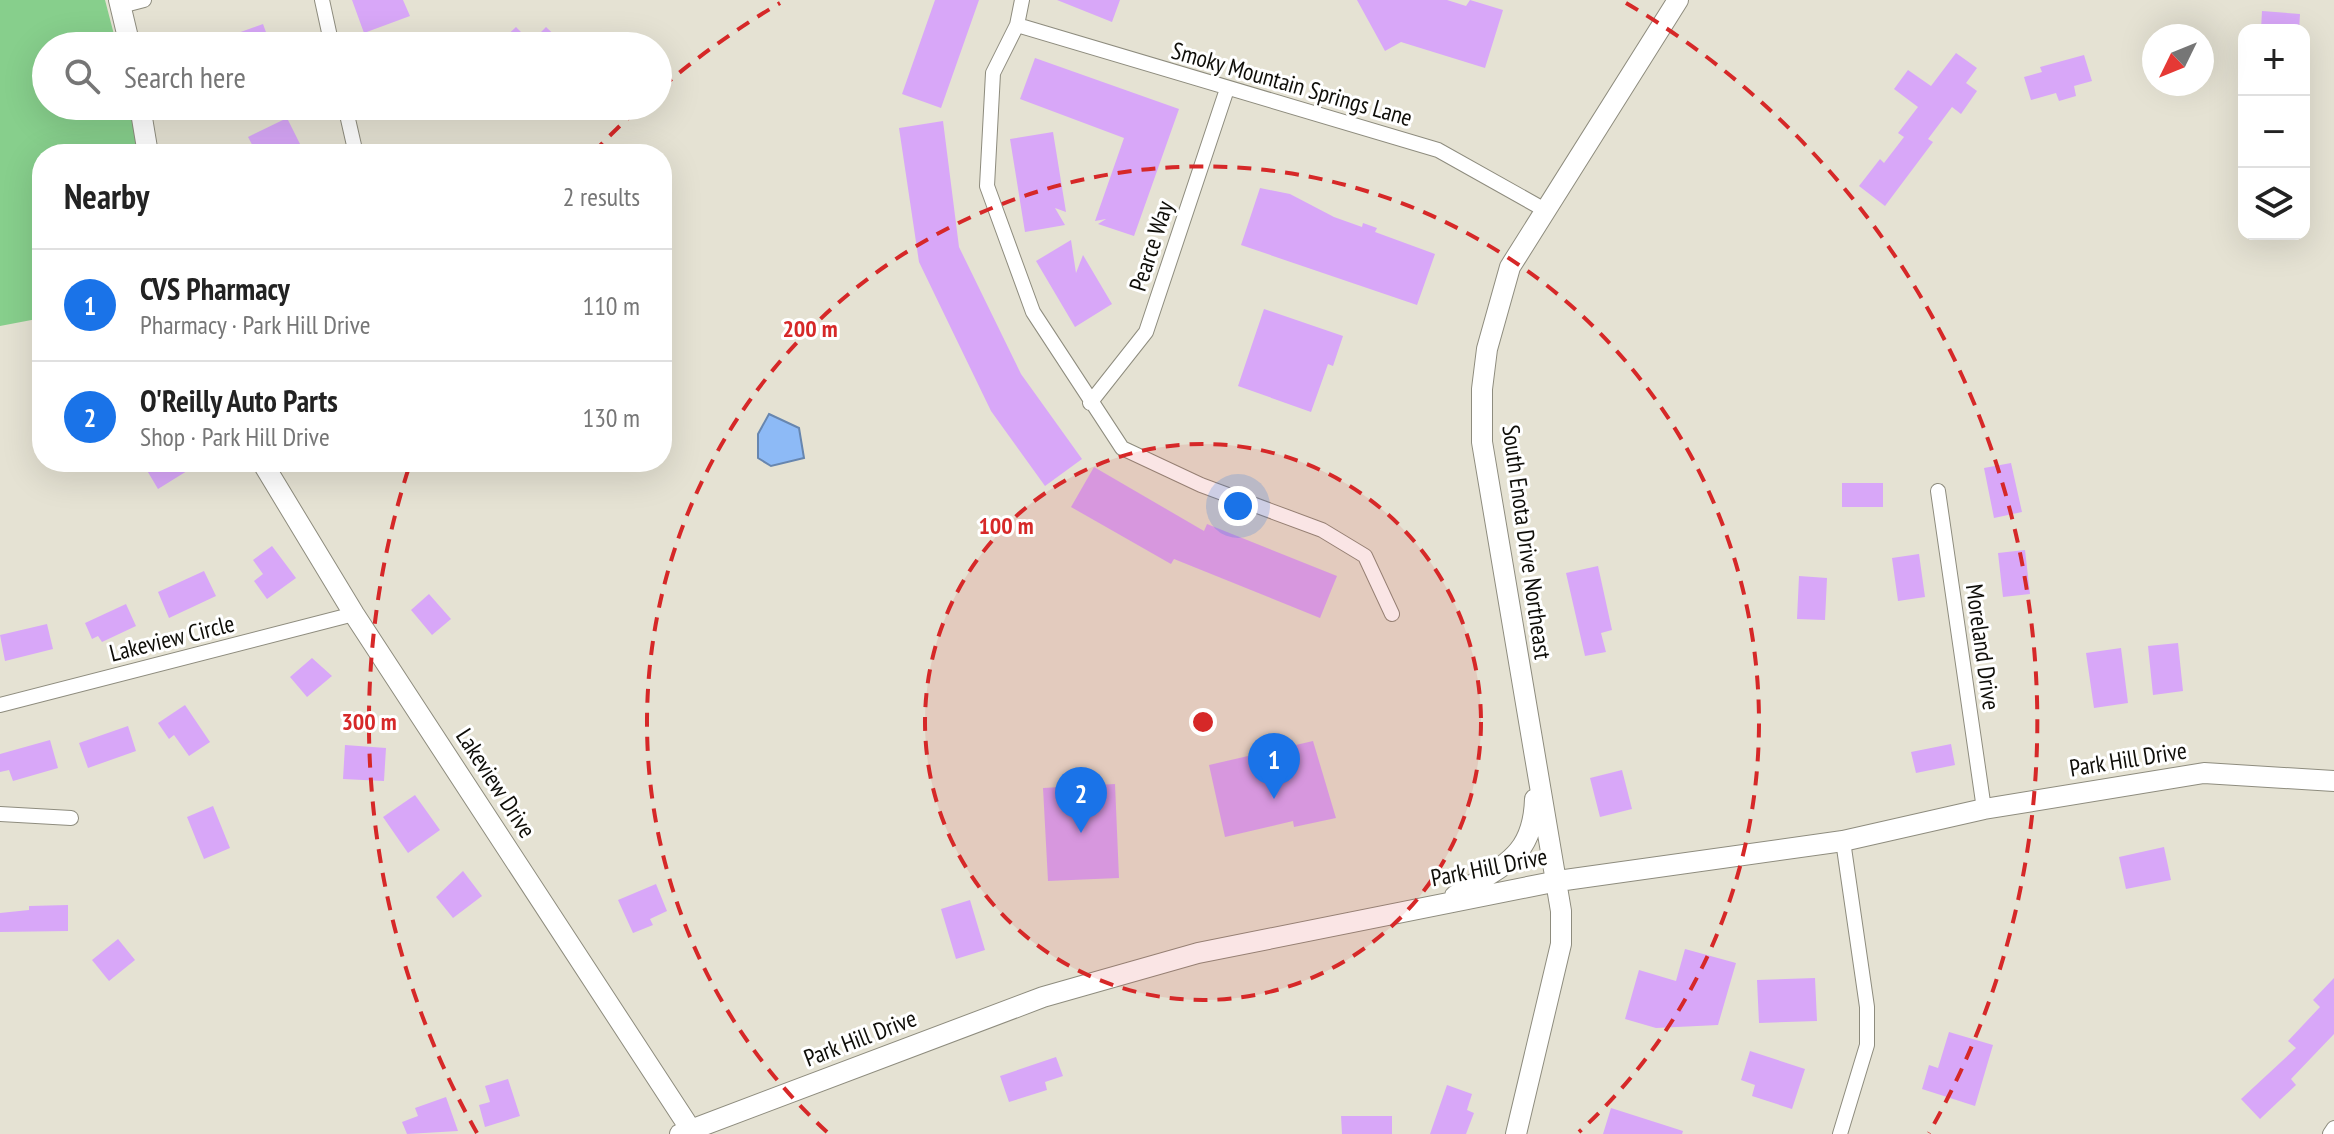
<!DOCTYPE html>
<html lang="en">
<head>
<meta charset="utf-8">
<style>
  body { margin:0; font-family:"PT Sans Narrow",sans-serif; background:#f2f2f2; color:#222 }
  .controls { position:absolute; right:24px; top:24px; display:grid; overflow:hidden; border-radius:16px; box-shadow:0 8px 32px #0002 }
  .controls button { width:72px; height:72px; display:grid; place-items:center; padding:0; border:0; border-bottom:2px solid #e0e0e0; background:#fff; color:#222; font:40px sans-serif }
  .compass { position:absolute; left:2142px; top:24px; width:72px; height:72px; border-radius:50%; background:#fff; box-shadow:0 8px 32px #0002; rotate:227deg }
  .you { position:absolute; left:1238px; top:506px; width:28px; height:28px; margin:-20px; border:6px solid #fff; border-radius:50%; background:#1a73e8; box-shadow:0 0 0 12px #1a73e833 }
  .badge { display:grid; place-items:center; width:52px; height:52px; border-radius:50%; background:#1a73e8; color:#fff; font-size:26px; font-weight:700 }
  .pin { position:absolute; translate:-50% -66px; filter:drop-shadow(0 2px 4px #0008) }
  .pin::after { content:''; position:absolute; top:42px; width:28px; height:24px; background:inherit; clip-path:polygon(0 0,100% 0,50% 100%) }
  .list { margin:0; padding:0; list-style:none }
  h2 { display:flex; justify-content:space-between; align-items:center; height:104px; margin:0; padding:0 32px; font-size:34px }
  h2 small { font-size:26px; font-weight:400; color:#767676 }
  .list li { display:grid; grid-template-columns:52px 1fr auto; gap:24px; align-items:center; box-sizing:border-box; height:112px; padding:0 32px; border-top:2px solid #e0e0e0 }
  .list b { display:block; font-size:30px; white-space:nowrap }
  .list p { margin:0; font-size:26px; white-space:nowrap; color:#767676 }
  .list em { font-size:26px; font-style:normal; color:#767676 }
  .icon { flex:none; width:44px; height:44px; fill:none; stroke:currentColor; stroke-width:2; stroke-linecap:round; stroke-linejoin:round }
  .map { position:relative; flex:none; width:2334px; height:1134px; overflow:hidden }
  .search { position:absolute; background:#fff; box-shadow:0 8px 32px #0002; left:32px; top:32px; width:640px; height:88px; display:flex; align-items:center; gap:20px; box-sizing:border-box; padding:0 28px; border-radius:44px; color:#767676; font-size:30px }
  .panel { position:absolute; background:#fff; box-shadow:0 8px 32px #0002; left:32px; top:144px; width:640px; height:328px; border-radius:32px }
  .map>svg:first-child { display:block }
</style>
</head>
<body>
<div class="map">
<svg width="2334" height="1134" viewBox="0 0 2334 1134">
  <rect width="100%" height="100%" fill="#e5e2d3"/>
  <path fill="#87cf8c" d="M0 0H105L117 46H46V106H132L145 154H42V318L0 326Z"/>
  <path fill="#8dbaf6" stroke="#6786af" stroke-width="2" d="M769 414 799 428 804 458 771 466 758 458V434Z"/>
  <path fill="#d8a7f8" d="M352 0H403L410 16 364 33Z
    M935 0H979L941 108 902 94Z
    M1057 0H1120L1112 22Z
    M1357 0H1447L1466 6 1470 0 1503 10 1485 68 1401 42 1385 51Z
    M2262 11 2300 14 2299 30H2261Z
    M263 24 271 46H207V44Z
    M516 27 531 42 546 27 566 46H511L503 39Z
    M1956 53 1977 68 1966 83 1977 91 1961 114 1952 107 1928 139 1933 142 1885 206 1859 186 1880 159 1884 163 1904 137 1898 133 1918 107 1894 89 1908 70 1931 86Z
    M2084 55 2092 81 2074 86 2076 96 2059 101 2056 93 2031 100 2024 77 2042 72 2040 67Z
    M1035 58 1179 109 1134 236 1098 224 1106 219 1095 221 1124 138 1020 99Z
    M287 118 305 154H257L248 137Z
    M943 121 959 247 1021 374 1082 459 1045 486 991 411 919 262 899 128Z
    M1053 132 1066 212 1055 208 1065 225 1025 232 1010 139Z
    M1260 188 1290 194 1334 217 1362 227 1363 223 1377 228 1375 232 1435 254 1417 305 1241 245Z
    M1071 240 1076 273 1083 255 1112 304 1075 327 1036 261Z
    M1264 309 1343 336 1333 366 1328 364 1311 412 1238 386Z
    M142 462H181L187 471 158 489Z
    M2011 463 2022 512 1994 518 1984 468Z
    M1094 467 1204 531 1207 524 1337 576 1320 618 1174 559 1171 564 1071 507Z
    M1842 483H1883V507H1842Z
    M272 546 296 578 267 599 254 581 263 574 253 560Z
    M2025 550 2030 594 2003 597 1998 553Z
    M1919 554 1925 597 1898 601 1892 558Z
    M1598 566 1612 630 1601 633 1606 652 1585 656 1566 573Z
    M204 571 216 596 169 618 158 592Z
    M1799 576 1827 578 1825 620 1797 619Z
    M429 594 451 619 432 635 411 610Z
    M126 604 136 626 102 642 98 636 92 639 85 623Z
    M47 624 53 649 5 661 0 635Z
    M2178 643 2183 691 2153 695 2148 646Z
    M2121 648 2128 703 2094 708 2086 653Z
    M312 658 332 676 307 697 290 677Z
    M185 705 210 742 189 756 174 735 169 739 158 723Z
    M128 726 136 751 88 768 79 743Z
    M50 740 58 768 13 781 9 770 0 772V754Z
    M1313 741 1336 818 1294 827 1293 821 1225 837 1209 765Z
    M1951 744 1955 765 1916 773 1911 752Z
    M345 745 386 748 384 781 343 779Z
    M1622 770 1632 809 1600 817 1590 778Z
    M1115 784 1119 878 1048 881 1043 788Z
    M415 795 440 830 408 853 383 817Z
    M213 806 230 848 204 859 187 817Z
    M2164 847 2171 880 2126 889 2119 857Z
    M463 871 482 896 453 918 436 897Z
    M656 884 667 911 650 919 653 925 633 933 618 900Z
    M970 900 985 950 956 959 941 909Z
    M68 905V931L0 932V913L29 910V906Z
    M118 939 135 960 109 981 92 960Z
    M1685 949 1736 963 1718 1025 1656 1028 1625 1019 1639 970 1676 981Z
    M1815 978 1817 1021 1759 1023 1757 980Z
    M2334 978V1034L2291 1079 2296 1085 2260 1119 2241 1099 2296 1048 2288 1041 2320 1007 2313 1000Z
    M1949 1032 1993 1045 1975 1106 1922 1089 1929 1065 1938 1068Z
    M1750 1051 1805 1069 1792 1109 1752 1096 1755 1085 1741 1080Z
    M1056 1057 1063 1076 1045 1082 1047 1090 1009 1102 1000 1076Z
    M508 1079 520 1116 485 1127 479 1105 490 1102 485 1086Z
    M1447 1085 1472 1094 1467 1110 1474 1113 1466 1134H1430Z
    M446 1097 458 1131 407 1134 402 1122 418 1116 415 1108Z
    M1611 1108 1683 1131 1682 1134H1603Z
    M1341 1116H1392V1134H1342Z"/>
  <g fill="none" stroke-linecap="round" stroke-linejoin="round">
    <g stroke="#8e8c7e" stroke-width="16">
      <path id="street" d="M322 0 332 46
        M1022 0 1017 25 993 73 987 186 1033 312 1122 448 1201 485 1322 530 1365 556 1392 614
        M121 6 144 0
        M1017 25 1438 150 1545 210
        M345 106 356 154
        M1090 403 1146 332 1227 89
        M1938 491 1984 809
        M0 705 354 614
        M0 814 71 818
        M1840 1134 1867 1045V1007L1843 841
        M2330 1134 2334 1128"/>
    </g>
    <g stroke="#8e8c7e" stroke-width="22">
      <path id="secondary" d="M119 0 130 46
        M140 106 148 154
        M262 462 354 614 691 1130
        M1455 896C1498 866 1533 861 1535 799
        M680 1134 1043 997 1198 953 1558 881 1843 841 1984 809 2204 773 2334 781
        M1516 1134 1561 944V911L1482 442V389L1487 349 1510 267 1678 0"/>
    </g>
    <use href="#street" stroke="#fff" stroke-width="14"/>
    <use href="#secondary" stroke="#fff" stroke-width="20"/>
  </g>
  <circle cx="1203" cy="722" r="278" fill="#d62828" fill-opacity=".12"/>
  <g fill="none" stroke="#d62828" stroke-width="4" stroke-dasharray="14 10">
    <circle cx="1203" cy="722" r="278"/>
    <path d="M827 1132A556 556 0 1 1 1579 1132"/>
    <path d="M477 1133A834 834 0 0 1 410 464M593 153A834 834 0 0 1 640 107M661 88A834 834 0 0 1 780 3M1626 3A834 834 0 0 1 1929 1133"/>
  </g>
  <g text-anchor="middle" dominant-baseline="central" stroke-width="6" stroke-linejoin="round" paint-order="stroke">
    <g font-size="24" fill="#0f0e09" stroke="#fff">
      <text transform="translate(1292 84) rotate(16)">Smoky Mountain Springs Lane</text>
      <text transform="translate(1151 246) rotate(-72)">Pearce Way</text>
      <text transform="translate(1527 542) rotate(82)">South Enota Drive Northeast</text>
      <text transform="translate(172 638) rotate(-14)">Lakeview Circle</text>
      <text transform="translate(1983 647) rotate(82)">Moreland Drive</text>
      <text transform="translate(2128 759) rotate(-9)">Park Hill Drive</text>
      <text transform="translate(496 783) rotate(57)">Lakeview Drive</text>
      <text transform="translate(1489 867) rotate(-11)">Park Hill Drive</text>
      <text transform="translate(860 1038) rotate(-21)">Park Hill Drive</text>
    </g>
  </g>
  <circle cx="1203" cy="722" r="12" fill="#d62828" stroke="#fff" stroke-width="4"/>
  <g font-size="24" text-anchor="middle" font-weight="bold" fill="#d62828" stroke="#fff" stroke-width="6" stroke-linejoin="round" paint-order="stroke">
    <text x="810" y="337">200 m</text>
    <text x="1006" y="534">100 m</text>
    <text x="369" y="730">300 m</text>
  </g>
</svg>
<div class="controls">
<button>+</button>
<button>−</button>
<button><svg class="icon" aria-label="layers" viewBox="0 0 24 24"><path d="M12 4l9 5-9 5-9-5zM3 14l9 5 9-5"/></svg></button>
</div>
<svg class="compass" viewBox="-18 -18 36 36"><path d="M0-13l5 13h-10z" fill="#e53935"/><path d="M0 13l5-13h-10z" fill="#767676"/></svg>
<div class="you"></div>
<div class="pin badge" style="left:1274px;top:799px">1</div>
<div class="pin badge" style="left:1081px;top:833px">2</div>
<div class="search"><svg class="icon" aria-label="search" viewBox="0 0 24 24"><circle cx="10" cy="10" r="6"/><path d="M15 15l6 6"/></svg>Search here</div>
<section class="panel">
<h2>Nearby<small>2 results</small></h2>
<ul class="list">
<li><span class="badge">1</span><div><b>CVS Pharmacy</b><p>Pharmacy · Park Hill Drive</p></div><em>110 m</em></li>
<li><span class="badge">2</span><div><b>O'Reilly Auto Parts</b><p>Shop · Park Hill Drive</p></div><em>130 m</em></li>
</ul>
</section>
</div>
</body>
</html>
